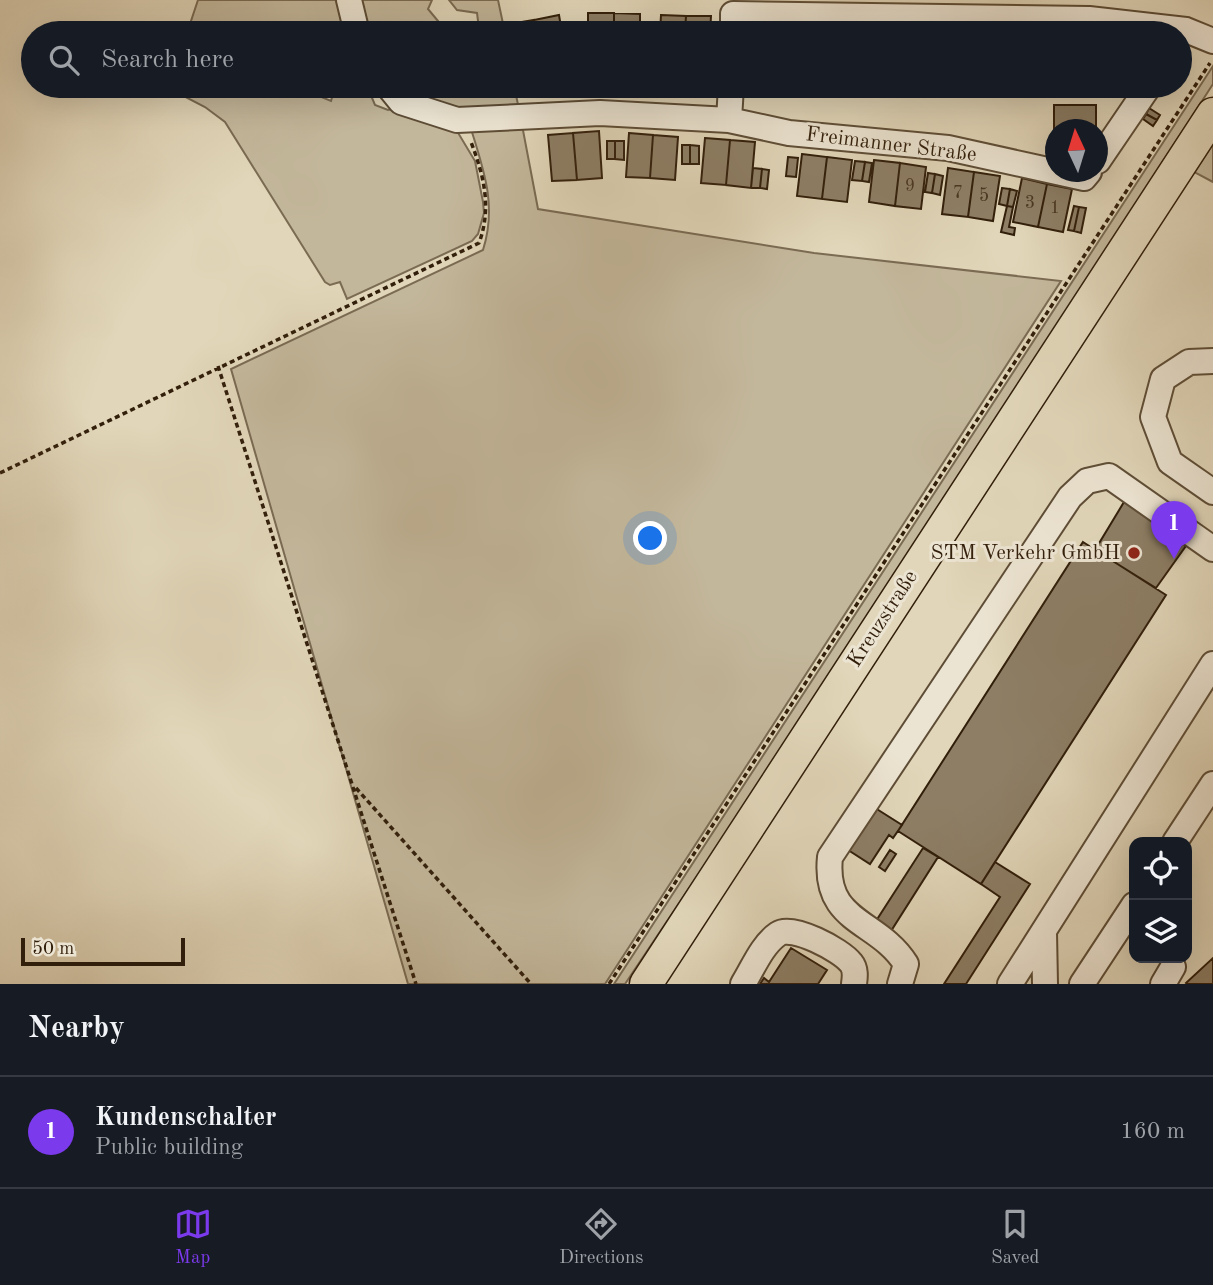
<!DOCTYPE html>
<html lang="en">
<head>
<meta charset="utf-8">
<style>
  body { margin:0; font-family:"Old Standard TT",serif; background:#242831; color:#f1f3f6 }
  .controls { position:absolute; right:21px; bottom:21px; display:grid; overflow:hidden; border-radius:14px; box-shadow:0 7px 28px #0002 }
  .controls button { width:63px; height:63px; display:grid; place-items:center; padding:0; border:0; border-bottom:2px solid #363941; background:#171b24; color:#f1f3f6; font:35px sans-serif }
  .compass { position:absolute; left:1045px; top:119px; width:63px; height:63px; border-radius:50%; background:#171b24; box-shadow:0 7px 28px #0002; rotate:356deg }
  .scale { position:absolute; left:21px; bottom:18px; width:164px; box-sizing:border-box; padding-left:7px; border:4px solid #321f0b; border-top:0; font-size:19px; line-height:24px; white-space:nowrap; color:#321f0b; -webkit-text-stroke:5px #ece4d2; paint-order:stroke }
  .you { position:absolute; left:651px; top:539px; width:24px; height:24px; margin:-18px; border:5px solid #fff; border-radius:50%; background:#1a73e8; box-shadow:0 0 0 10px #1a73e833 }
  .badge { display:grid; place-items:center; width:46px; height:46px; border-radius:50%; background:#7c3aed; color:#fff; font-size:23px; font-weight:700 }
  .pin { position:absolute; translate:-50% -58px; filter:drop-shadow(0 2px 4px #0008) }
  .pin::after { content:''; position:absolute; top:37px; width:24px; height:21px; background:inherit; clip-path:polygon(0 0,100% 0,50% 100%) }
  .list { margin:0; padding:0; list-style:none }
  h2 { display:flex; justify-content:space-between; align-items:center; height:91px; margin:0; padding:0 28px; font-size:30px }
  h2 small { font-size:23px; font-weight:400; color:#9ea1a6 }
  .list li { display:grid; grid-template-columns:46px 1fr auto; gap:21px; align-items:center; box-sizing:border-box; height:112px; padding:0 28px; border-top:2px solid #363941 }
  .list b { display:block; font-size:26px; white-space:nowrap }
  .list p { margin:0; font-size:23px; white-space:nowrap; color:#9ea1a6 }
  .list em { font-size:23px; font-style:normal; color:#9ea1a6 }
  .icon { flex:none; width:38px; height:38px; fill:none; stroke:currentColor; stroke-width:2; stroke-linecap:round; stroke-linejoin:round }
  .map { position:relative; flex:none; width:1213px; height:984px; overflow:hidden }
  .search { position:absolute; background:#171b24; box-shadow:0 7px 28px #0002; left:21px; right:21px; top:21px; height:77px; display:flex; align-items:center; gap:18px; box-sizing:border-box; padding:0 24px; border-radius:38px; color:#9ea1a6; font-size:26px }
  .sheet { height:203px; background:#171b24 }
  nav { display:flex; justify-content:space-around; align-items:center; box-sizing:border-box; height:98px; border-top:2px solid #363941; background:#171b24; font-size:19px; color:#9ea1a6 }
  nav a { display:grid; justify-items:center; gap:4px }
  nav .on { color:#7c3aed }
  .map>svg:first-child { display:block }
</style>
</head>
<body>
<div class="map">
<svg width="1213" height="984" viewBox="0 0 1213 984">
  <rect width="100%" height="100%" fill="#e1d6b9"/>
  <filter id="stains"><feTurbulence type="fractalNoise" baseFrequency=".00286" numOctaves="4"/><feColorMatrix values="0 0 0 0 .2 0 0 0 0 .09 0 0 0 0 .02 0 0 0 .5 -.17"/></filter>
  <radialGradient id="worn" r=".72"><stop offset=".6" stop-color="#630" stop-opacity="0"/><stop offset="1" stop-color="#630" stop-opacity=".3"/></radialGradient>
  <path fill="#c3b79b" stroke="#7a6b53" stroke-width="2" d="M198 0H343L351 33H187Z
    M354 0H432L428 9 448 33H363Z
    M449 0H498L505 33H475L479 29 477 13 457 10Z
    M1213 66V84L801 721 625 984H614Z
    M171 86H293L295 94H314L331 101 334 90 330 86H367L375 105 388 110 400 107 457 131 475 161 483 202 484 213 478 234 472 241 347 299 340 282 330 285 325 282 225 122 205 107 170 89Z
    M413 86H514L519 109 473 113 414 95Z
    M522 125 538 209 814 253 1061 281 605 984H408L231 369 483 250C497 206 484 171 471 129Z
    M1213 143V182L1194 172Z"/>
  <path fill="#8d7e65" stroke="#321f0b" stroke-width="2" d="M588 13H614V33H588Z
    M614 13 640 14V33H614Z
    M559 15 562 33H536L534 20Z
    M661 15 686 16 685 33H660Z
    M686 16H711L710 33H685Z
    M534 20 536 33H510L509 24Z
    M759 29H783V33H759Z
    M783 29H806V33H783Z
    M688 86H698V95L687 94Z
    M1095 86H1138V94L1095 93Z
    M1054 105H1096V130L1054 131Z
    M1149 108 1160 115 1157 120 1146 114Z
    M1146 114 1157 120 1153 126 1143 119Z
    M599 131 602 178 577 180 573 133Z
    M573 133 577 180 552 181 548 135Z
    M629 133 653 135 650 178 626 177Z
    M653 135 678 137 675 180 650 178Z
    M705 138 730 140 726 185 701 183Z
    M730 140 755 142 751 188 726 185Z
    M607 141H615V159H607Z
    M615 141H624V160L615 159Z
    M682 145H690V164H682Z
    M690 145 699 146V164H690Z
    M802 154 827 157 822 199 797 196Z
    M788 157 798 158 796 177 786 176Z
    M827 157 852 160 847 202 822 199Z
    M874 160 900 163 895 206 869 202Z
    M855 161 865 162 862 181 852 180Z
    M865 162 872 163 869 182 862 181Z
    M900 163 926 167 921 209 895 206Z
    M753 168 762 169 760 188H751Z
    M948 168 974 172 968 217 942 214Z
    M762 169 769 170 767 189 760 188Z
    M974 172 1000 176 993 221 968 217Z
    M928 173 935 174 932 193 925 192Z
    M935 174 943 176 940 195 932 193Z
    M1022 178 1047 184 1038 227 1013 222Z
    M1047 184 1072 189 1063 232 1038 227Z
    M1002 188 1010 189 1007 206 999 204Z
    M1010 189 1017 191 1013 207 1007 206Z
    M1007 206 1013 207 1009 227 1015 228 1014 235 1001 232Z
    M1074 206 1079 207 1074 231 1068 230Z
    M1079 207 1086 208 1081 233 1074 231Z
    M1124 502 1188 543 1156 588 1095 550Z
    M1083 542 1166 595 981 884 898 831Z
    M872 806 902 825 893 838 889 835 870 864 845 848Z
    M923 848 938 857 891 931 876 921Z
    M890 850 896 854 885 871 879 867Z
    M995 862 1030 884 966 984H944L1000 897 981 884Z
    M791 948 827 970 818 984H760L764 978 769 982Z
    M1213 958V984H1187L1186 983Z"/>
  <g fill="none" stroke-linecap="round" stroke-linejoin="round">
    <g stroke="#5e4d36" stroke-width="28">
      <path id="minor" d="M349 0 357 33
        M733 33V14L1089 19 1186 30 1213 41
        M388 86 401 102 457 120 600 113 729 120 731 86
        M729 120 789 133 948 148 1084 178 1089 172
        M1098 161 1149 86
        M1213 361 1189 362 1163 379 1153 417 1170 462 1213 492
        M1175 842 1213 784
        M1044 932 1045 984
        M743 984C753 968 762 945 778 934 792 924 841 950 851 963 856 969 855 977 854 984
        M900 984 906 964C878 919 823 924 830 857L1070 497 1087 481 1109 476 1213 549
        M1010 984 1213 664
        M1082 984 1134 905
        M1163 984 1173 967"/>
    </g>
    <g stroke="#321f0b" stroke-width="35">
      <path id="major" d="M646 984 1213 114"/>
    </g>
    <path stroke="#321f0b" stroke-width="3.5" stroke-dasharray="5 3.5" stroke-linecap="butt" d="M218 366 416 984
      M0 473 479 243C492 208 484 176 471 142
      M356 788 531 984
      M609 984 1210 63"/>
    <use href="#minor" stroke="#ece4d2" stroke-width="24"/>
    <use href="#major" stroke="#e1d6b9" stroke-width="32"/>
  </g>
  <circle fill="#8f2418" stroke="#ece4d2" stroke-width="2.5" cx="1134" cy="553" r="7"/>
  <g text-anchor="middle" dominant-baseline="central" stroke-width="6" stroke-linejoin="round" paint-order="stroke">
    <g font-size="18" fill="#493722">
      <text x="910" y="186">9</text>
      <text x="958" y="193">7</text>
      <text x="984" y="196">5</text>
      <text x="1030" y="203">3</text>
      <text x="1055" y="208">1</text>
    </g>
    <g font-size="21" fill="#321f0b" stroke="#ece4d2">
      <text transform="translate(891 145) rotate(7)">Freimanner Straße</text>
      <text transform="translate(883 619) rotate(-57)">Kreuzstraße</text>
    </g>
    <g font-size="21" fill="#321f0b" stroke="#ece4d2" text-anchor="end">
      <text x="1120" y="553">STM Verkehr GmbH</text>
    </g>
  </g>
  <rect width="100%" height="100%" filter="url(#stains)"/>
  <rect width="100%" height="100%" fill="url(#worn)"/>
</svg>
<div class="controls">
<button><svg class="icon" aria-label="locate" viewBox="0 0 24 24"><circle cx="12" cy="12" r="6"/><path d="M12 2v4M12 18v4M2 12h4M18 12h4"/></svg></button>
<button><svg class="icon" aria-label="layers" viewBox="0 0 24 24"><path d="M12 4l9 5-9 5-9-5zM3 14l9 5 9-5"/></svg></button>
</div>
<svg class="compass" viewBox="-18 -18 36 36"><path d="M0-13l5 13h-10z" fill="#e53935"/><path d="M0 13l5-13h-10z" fill="#9ea1a6"/></svg>
<div class="scale">50 m</div>
<div class="you"></div>
<div class="pin badge" style="left:1174px;top:559px">1</div>
<div class="search"><svg class="icon" aria-label="search" viewBox="0 0 24 24"><circle cx="10" cy="10" r="6"/><path d="M15 15l6 6"/></svg>Search here</div>
</div>
<section class="sheet">
<h2>Nearby<small></small></h2>
<ul class="list">
<li><span class="badge">1</span><div><b>Kundenschalter</b><p>Public building</p></div><em>160 m</em></li>
</ul>
</section>
<nav>
<a class="on"><svg class="icon" aria-label="map" viewBox="0 0 24 24"><path d="M3 6l6-2 6 2 6-2v14l-6 2-6-2-6 2zM9 4v14M15 6v14"/></svg>Map</a>
<a><svg class="icon" aria-label="directions" viewBox="0 0 24 24"><path d="M12 3l9 9-9 9-9-9zM9 14v-3h6M13 9l2 2-2 2"/></svg>Directions</a>
<a><svg class="icon" aria-label="saved" viewBox="0 0 24 24"><path d="M7 4h10v16l-5-4-5 4z"/></svg>Saved</a>
</nav>
</body>
</html>
